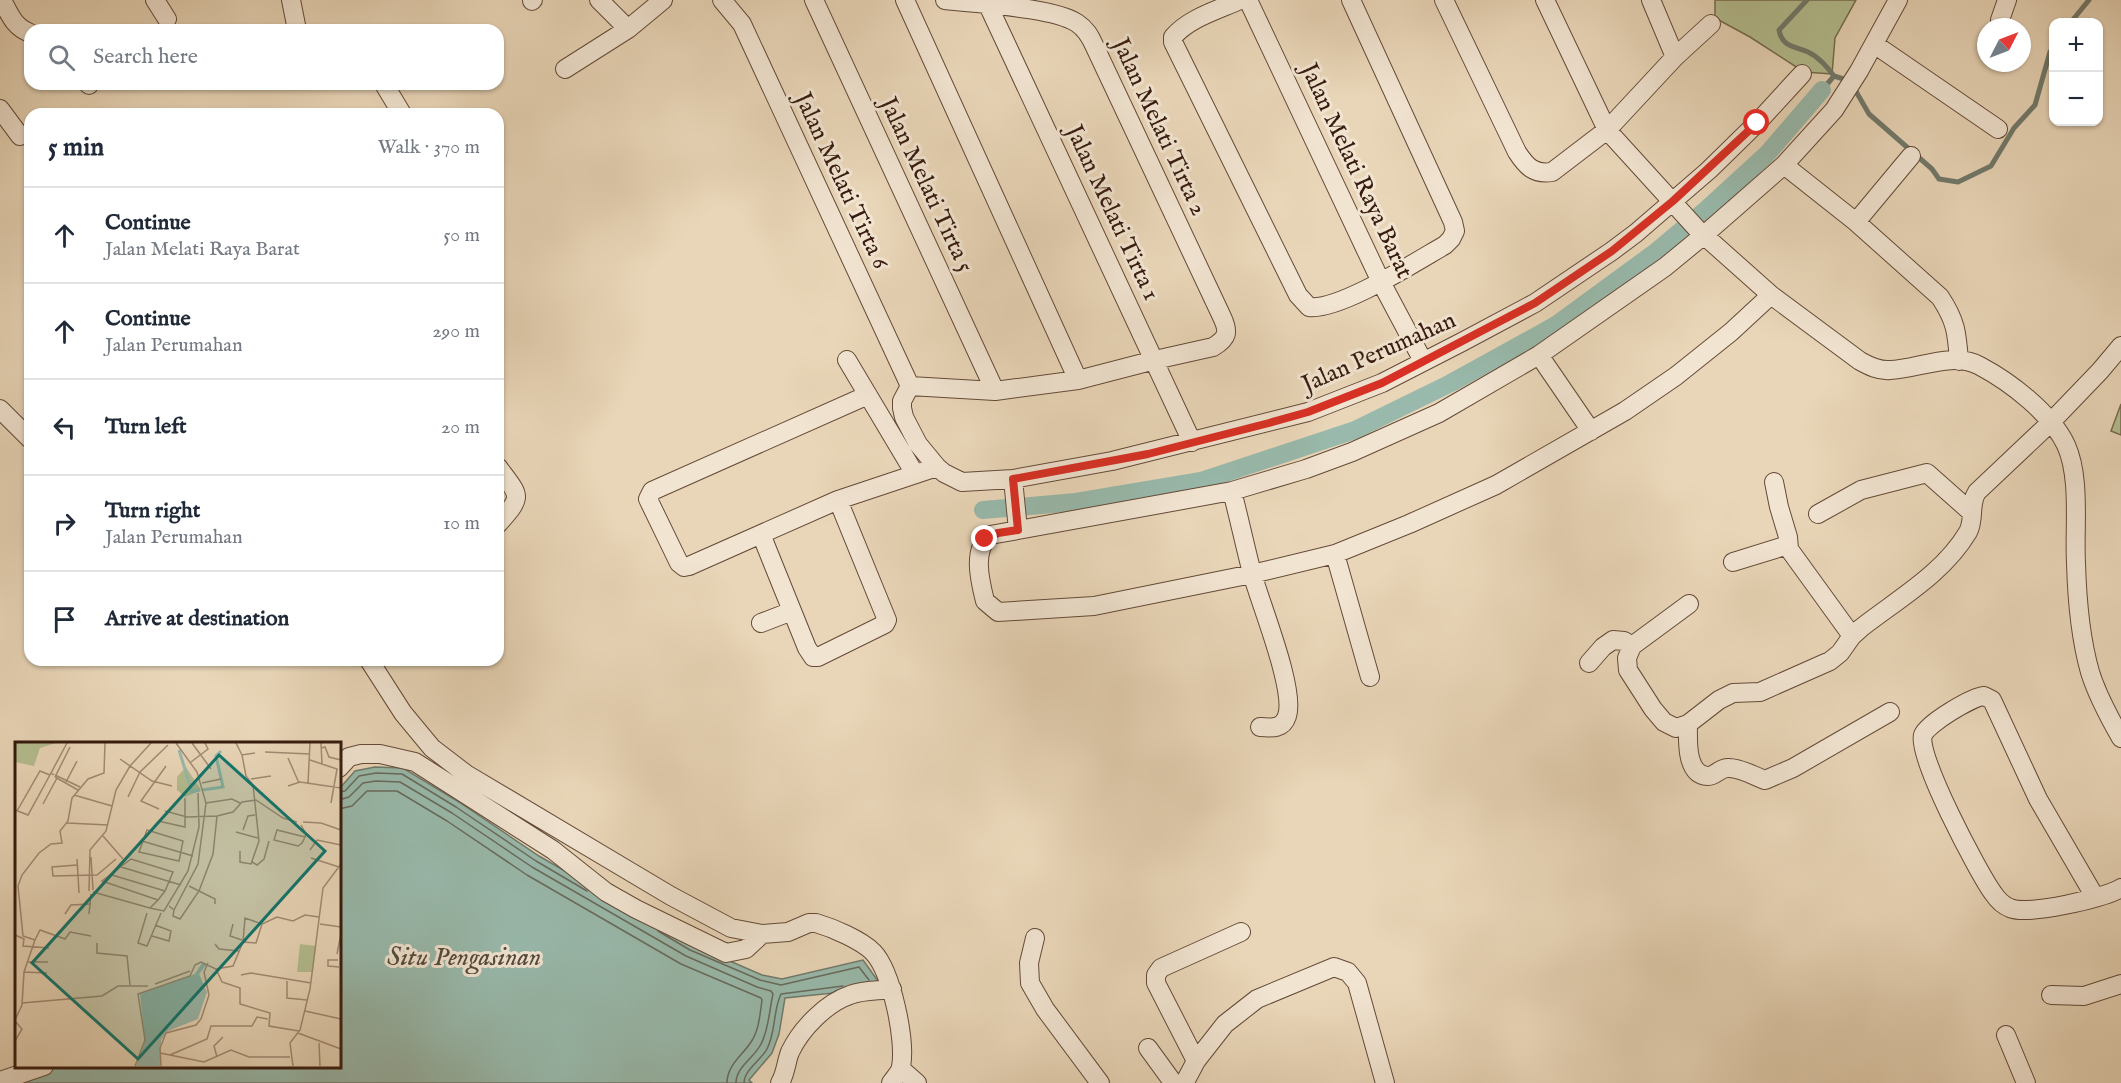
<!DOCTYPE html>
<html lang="en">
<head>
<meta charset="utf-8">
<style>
  body { margin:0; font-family:"IM FELL English",serif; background:#f2f2f3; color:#1f2937 }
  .controls { position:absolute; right:18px; top:18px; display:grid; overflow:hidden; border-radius:12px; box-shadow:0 2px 4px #0004 }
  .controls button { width:54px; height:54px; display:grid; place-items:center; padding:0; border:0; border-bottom:2px solid #e0e1e3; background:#fff; color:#1f2937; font:30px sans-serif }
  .compass { position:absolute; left:1977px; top:18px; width:54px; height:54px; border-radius:50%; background:#fff; box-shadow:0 2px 4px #0004; rotate:48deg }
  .stop { position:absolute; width:18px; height:18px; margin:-14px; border:4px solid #d93025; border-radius:50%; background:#fff }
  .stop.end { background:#d93025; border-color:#fff; box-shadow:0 2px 6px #0008 }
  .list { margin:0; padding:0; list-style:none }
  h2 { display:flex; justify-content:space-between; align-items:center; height:78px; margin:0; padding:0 24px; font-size:26px }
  h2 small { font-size:20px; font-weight:400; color:#747a83 }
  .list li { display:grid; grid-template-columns:39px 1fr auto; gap:18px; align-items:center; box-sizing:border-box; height:96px; padding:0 24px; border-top:2px solid #e0e1e3 }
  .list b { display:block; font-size:22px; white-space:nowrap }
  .list p { margin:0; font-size:20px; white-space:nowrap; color:#747a83 }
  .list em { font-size:20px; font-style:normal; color:#747a83 }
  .icon { flex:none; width:33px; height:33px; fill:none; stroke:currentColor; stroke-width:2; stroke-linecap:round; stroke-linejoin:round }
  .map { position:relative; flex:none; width:2121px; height:1083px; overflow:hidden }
  .search { position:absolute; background:#fff; box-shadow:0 2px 4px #0004; left:24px; top:24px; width:480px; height:66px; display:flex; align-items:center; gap:15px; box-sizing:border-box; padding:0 21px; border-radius:18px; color:#747a83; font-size:22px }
  .panel { position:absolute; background:#fff; box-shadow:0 2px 4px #0004; left:24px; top:108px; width:480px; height:558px; border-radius:18px }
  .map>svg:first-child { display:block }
</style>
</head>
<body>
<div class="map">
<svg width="2121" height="1083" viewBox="0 0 2121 1083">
  <rect width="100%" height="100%" fill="#e9d6b8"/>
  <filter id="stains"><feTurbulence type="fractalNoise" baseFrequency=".00333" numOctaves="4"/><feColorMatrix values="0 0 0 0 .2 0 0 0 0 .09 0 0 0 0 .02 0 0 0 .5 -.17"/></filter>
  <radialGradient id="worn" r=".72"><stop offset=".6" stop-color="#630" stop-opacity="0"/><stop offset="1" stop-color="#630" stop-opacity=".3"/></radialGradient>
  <path fill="#b4be90" stroke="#766c4f" stroke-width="1.5" d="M1715 0H1856L1835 38 1832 74 1804 72 1750 37 1715 18Z
    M2121 404V435L2111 431Z"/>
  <path fill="#98b9ab" stroke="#717a6c" stroke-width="1.5" d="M375 767 403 768 459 802 539 856 693 945 762 975 782 979 863 960 883 988 785 998 779 1034 772 1053 749 1080 752 1083H7L49 1067 339 1066V789L355 771Z"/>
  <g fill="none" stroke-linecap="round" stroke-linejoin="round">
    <path stroke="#686a5c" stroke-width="1.5" d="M339 792 345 791 359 776 376 773 402 774 456 807 536 861 587 891
      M339 800 349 797 363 783 376 781 400 782 452 813 532 867 686 956 757 987 771 991 773 994C769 1011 769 1029 761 1044 754 1058 736 1067 736 1083
      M339 809 352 806 367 791H397L447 821 527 875 681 964 761 998 762 1000C760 1014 759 1031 751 1042 742 1056 727 1065 727 1083
      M658 931 690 950 760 980 781 985 859 967 869 980
      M744 1083C744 1070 761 1060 767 1049 776 1032 773 1010 781 994L843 986"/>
    <path stroke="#717a6c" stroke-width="5" d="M1807 0 1779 30C1782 47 1794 46 1808 52 1819 57 1827 67 1834 76L1822 90
      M2071 22 2089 0
      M1834 76 1850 81 1869 114 1932 169 1939 179 1958 182 1991 166 2014 128 2035 105 2050 52 2054 46"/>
    <path stroke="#98b9ab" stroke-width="18" d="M983 510 1076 502 1201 481 1355 430 1451 383 1556 325 1657 251 1707 209 1767 154 1822 90"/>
    <g stroke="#644a38" stroke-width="20">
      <path id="street" d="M2 0C10 15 14 27 30 33
        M155 0 167 19
        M291 0 297 30
        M599 0 628 29
        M722 0 742 24 910 386
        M814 0 995 391
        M905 0 1078 380
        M1240 0C1218 10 1189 18 1173 37V42L1298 295 1309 307C1339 311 1417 261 1445 245L1451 239 1455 231 1453 222 1351 0
        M1248 0 1381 282 1423 361
        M1444 0 1517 152C1526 166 1534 175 1552 172L1607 130 1675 57 1711 24
        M1545 0 1607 130 1698 230 1771 295 1860 361C1869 366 1879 371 1890 370 1918 369 1953 351 1980 366 2010 382 2051 413 2066 445 2081 478 2074 528 2076 563 2077 599 2080 637 2090 672 2097 695 2109 717 2121 738
        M1651 0 1675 57
        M532 1 533 0
        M988 5 1192 442
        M2000 20 2007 0
        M1874 44 1998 129
        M565 69 628 29 663 0
        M89 84V85
        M384 84 402 114
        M0 109 20 136
        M1784 165 1856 222 1940 297C1956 321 1957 333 1959 361
        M1856 222 1911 156
        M1539 355 1591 431
        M847 360 915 474
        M910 386 902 401V408L904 417 918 444 937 467 944 473 962 482 1013 479 1112 461 1308 412 1382 383 1462 342 1535 303 1612 251 1636 233 1709 170 1757 123 1802 74
        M910 386 995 391 1078 380 1155 360 1213 347C1228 338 1229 332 1222 317L1094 45C1090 36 1086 29 1077 23 1052 7 977 4 945 0
        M868 395 652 491 648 499 679 563 684 567 689 566 838 500 937 467
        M0 409 30 439
        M498 467C520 497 524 495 498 524
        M1013 479 1018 530 990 535C972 550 980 581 985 601L998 612 1094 606 1252 574 1335 554 1409 524 1496 485 1625 411 1676 376 1731 332 1771 295
        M1774 482 1779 507 1788 537 1789 549 1852 636
        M1232 491C1239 518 1245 546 1252 573 1260 603 1296 690 1287 716 1283 729 1272 728 1260 727
        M1818 514 1861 490 1927 473 1971 512
        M1018 530 1232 491 1306 469 1352 452 1439 413 1539 355 1665 267 1704 235 1784 165 1834 110 1859 71 1898 0
        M761 534 807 648 813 657H818L885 624 887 620 838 500
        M1335 554 1370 677
        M1733 562 1788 545
        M1689 604 1632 646 1627 658 1628 670 1653 709 1664 722 1676 728 1688 724 1719 700 1733 693 1760 692 1830 661 1840 653 1852 636 1861 628C1898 599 1943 574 1968 532 1975 519 1969 504 1977 492L2050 423 2100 371 2121 346
        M761 623 792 611
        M369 660 403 713 432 748 466 774 671 896 731 928 762 934 788 932 809 923H816C833 928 861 940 873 952 892 972 906 1041 901 1067 900 1073 894 1078 891 1083
        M1589 663 1603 647 1613 640 1624 641 1632 646
        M1688 724C1688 739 1685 775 1708 776 1716 776 1720 767 1729 768 1741 768 1754 776 1765 780L1793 768 1890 712
        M339 768 349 757 361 754H380L415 762 553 850 606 892 636 909 726 953 746 949 762 934
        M2095 897 2038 799 1992 700 1984 696C1972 697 1928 723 1923 735 1915 753 1979 874 1993 893 1997 899 2002 905 2010 908 2028 916 2104 898 2121 888
        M1035 938 1029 963 1030 983 1045 1009 1100 1083
        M2051 995 2084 996 2121 984
        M2006 1035 2026 1083
        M1148 1048 1172 1081
        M1196 1061 1156 983V975L1161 968 1241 932
        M901 1069 917 1083
        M1186 1080 1196 1061 1225 1024 1257 999 1334 967 1348 972 1357 983 1385 1083
        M0 1081 44 1066
        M780 1083C786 1073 786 1062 790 1052 801 1029 826 1003 850 995 863 990 878 991 892 989"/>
    </g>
    <use href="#street" stroke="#f1e4d1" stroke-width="18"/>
  </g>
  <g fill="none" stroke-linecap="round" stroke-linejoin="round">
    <path stroke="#d93025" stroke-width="8" d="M985 539 998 533 1018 530 1013 479 1148 454 1269 423 1308 412 1382 383 1535 303 1612 251 1673 201 1757 123"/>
  </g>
  <g text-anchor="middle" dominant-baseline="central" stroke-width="6" stroke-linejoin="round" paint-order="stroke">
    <g font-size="24" fill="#371b0e" stroke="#f1e4d1">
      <text transform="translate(1159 127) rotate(65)">Jalan Melati Tirta 2</text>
      <text transform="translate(1356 171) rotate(65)">Jalan Melati Raya Barat</text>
      <text transform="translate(841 181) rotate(65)">Jalan Melati Tirta 6</text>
      <text transform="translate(926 185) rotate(65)">Jalan Melati Tirta 5</text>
      <text transform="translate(1112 213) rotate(65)">Jalan Melati Tirta 1</text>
      <text transform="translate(1379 353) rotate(-24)">Jalan Perumahan</text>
    </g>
    <g font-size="26" font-style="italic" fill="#544a3d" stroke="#f1e4d1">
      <text x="464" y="957">Situ Pengasinan</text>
    </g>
  </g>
  <g transform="translate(15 742)">
    <rect width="326" height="326" fill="#e9d6b8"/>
    <path d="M0 1H41L25 6 19 24 0 20ZM171 25 186 48 170 55 162 48V35ZM285 202 301 204 298 230H282Z" fill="#b4be90"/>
    <path d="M187 221 192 222 184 232 192 250 183 277 153 289 146 298 145 324H121L130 300 125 252 180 232Z" fill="#98b9ab"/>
    <path fill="none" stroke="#98b9ab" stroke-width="3" d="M164 8 177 50 185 48M187 48 208 45 201 14 206 9"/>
    <path fill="none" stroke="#a28b74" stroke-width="1.5" d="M177 1 196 27M221 1 227 13 240 11M306 1 307 22M306 6 310 5 314 15 326 18M250 10 295 12M273 16 284 41M105 17 137 39 157 44M295 18 322 27 316 61M176 20 193 7 190 1M39 33 36 31 52 1M40 33 65 45M40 35 55 5M40 35 63 48M236 37 256 34M51 40 62 19M187 41 206 37M293 42 295 1M273 44 285 40 326 46M59 53 97 64M113 55 125 30 153 3M191 61 217 57 225 61M28 62 42 36M144 67 126 59 151 24M0 68 13 73 36 31M2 69 25 29 35 33M150 69 172 75 202 74 218 70 227 60 241 58 268 76 282 80M143 79 170 85V56M288 80 306 81 326 88M52 81 93 83M286 83 291 92 290 95 287 101 283 104 259 98 262 88 290 95M132 88 168 99 164 119 124 110ZM228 88 233 74 240 73M221 90 243 96M88 94 108 117M127 99 178 114M295 108 302 98 326 103M225 109V120L236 122 244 99 238 43 231 34 227 13M76 115 78 148M296 116 324 125M62 117 64 151M237 120 242 123 249 117 254 99M62 123 37 125 38 134 82 133 101 117M106 125 166 143M97 133 150 149M174 144 200 157V162M74 149 75 108 91 89 101 48 115 24 136 1M78 150 135 166M154 164 159 168 158 174 165 177 184 149 198 112 202 74M135 166 143 158 150 149 158 130 116 117 87 139 143 158M135 166 149 169 173 129 184 85 183 51M159 168 183 122 191 61 182 30 161 1M132 171 123 201 132 204 146 171M50 172 56 163 76 162M74 172 76 152M218 182 215 194 227 198M305 182 326 185M0 193 9 197 8 204 34 206M137 194 154 199 156 189 140 183M20 198 25 188 50 197 55 190 76 194M228 200 230 176 247 182M82 201V211L112 214 115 243M200 202 204 207 224 209M322 212 326 192M323 218H313V224L324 225M13 220H33M201 227 218 224 228 200 241 201 247 182 262 175 278 179 290 173 304 175M9 230 32 231M226 233 236 231 296 241M272 239V256L292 258M140 242 175 229M7 261 87 254 103 244H133M290 269 326 277M0 278 7 263 9 230 20 198 8 194 3 144 7 133 24 111 36 102 47 101 45 89 53 79 57 56 73 37 89 31 90 1M0 279 7 287 0 299M283 291 326 307M304 301 305 324M145 311 189 320 216 308 234 315H275M155 313 192 297 196 284H237L242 275 253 277M202 315 199 304 208 295M120 324 130 298 123 252 175 234 180 223 186 220 201 227 207 240 225 246V262L255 271 254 284 284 289M146 324 145 306 151 291 181 283 186 277 194 253 189 230 193 221M278 324 275 301 285 288 295 247 308 146 326 122"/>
    <path fill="#0f766e" fill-opacity="0.15" stroke="#0f766e" stroke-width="3" d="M204 13 310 109 123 317 17 221Z"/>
    <rect width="326" height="326" fill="none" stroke="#371b0e" stroke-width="3"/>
  </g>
  <rect width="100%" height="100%" filter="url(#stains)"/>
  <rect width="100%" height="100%" fill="url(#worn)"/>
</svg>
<div class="controls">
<button>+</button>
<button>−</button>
</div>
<svg class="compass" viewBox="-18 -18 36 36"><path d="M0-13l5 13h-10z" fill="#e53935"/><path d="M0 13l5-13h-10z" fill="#747a83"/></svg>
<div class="stop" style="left:1757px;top:123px"></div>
<div class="stop end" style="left:985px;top:539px"></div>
<div class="search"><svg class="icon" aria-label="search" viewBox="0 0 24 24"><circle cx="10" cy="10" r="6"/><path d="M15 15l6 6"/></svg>Search here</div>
<section class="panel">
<h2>5 min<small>Walk · 370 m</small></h2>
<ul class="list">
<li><svg class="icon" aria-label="ahead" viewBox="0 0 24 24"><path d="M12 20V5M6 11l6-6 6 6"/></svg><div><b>Continue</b><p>Jalan Melati Raya Barat</p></div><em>50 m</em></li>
<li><svg class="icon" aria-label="ahead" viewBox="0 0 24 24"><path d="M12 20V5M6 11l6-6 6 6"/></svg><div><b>Continue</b><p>Jalan Perumahan</p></div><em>290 m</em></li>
<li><svg class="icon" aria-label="left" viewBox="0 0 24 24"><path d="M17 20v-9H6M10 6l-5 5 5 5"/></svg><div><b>Turn left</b></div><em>20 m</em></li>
<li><svg class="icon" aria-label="right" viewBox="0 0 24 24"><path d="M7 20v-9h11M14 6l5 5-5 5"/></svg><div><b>Turn right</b><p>Jalan Perumahan</p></div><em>10 m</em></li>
<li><svg class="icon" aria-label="arrive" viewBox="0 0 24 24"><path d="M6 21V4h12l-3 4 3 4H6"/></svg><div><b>Arrive at destination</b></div></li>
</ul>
</section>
</div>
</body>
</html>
